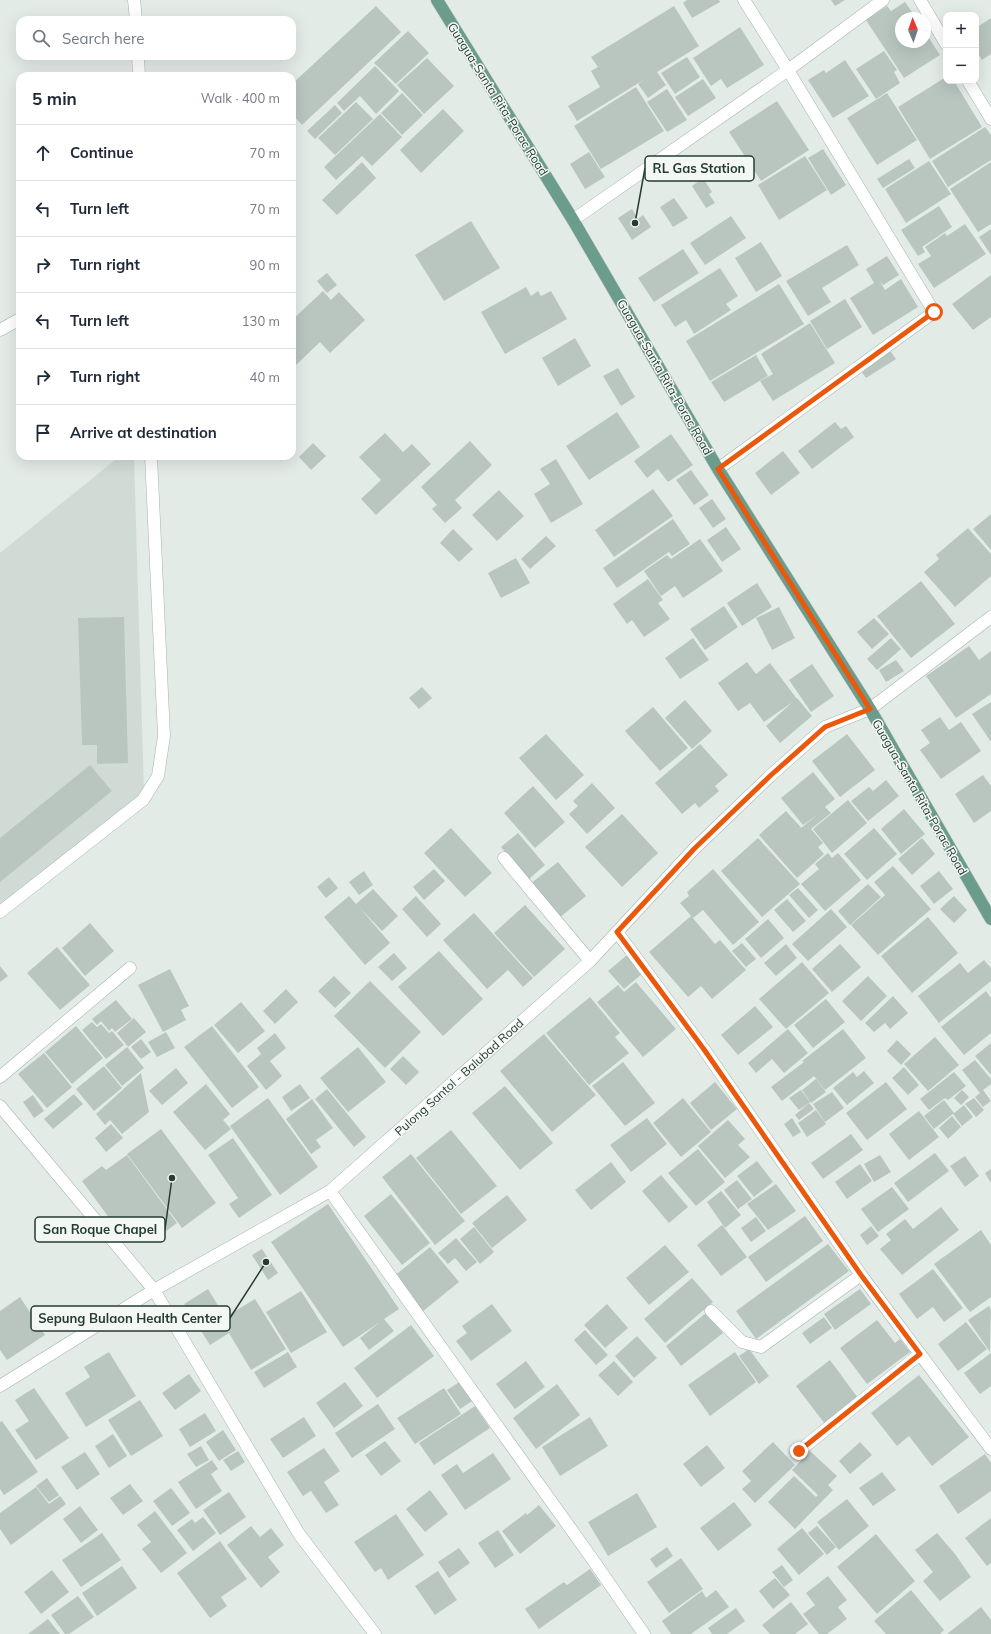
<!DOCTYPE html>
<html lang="en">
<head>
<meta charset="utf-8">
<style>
  body { margin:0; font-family:Mulish,sans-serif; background:#f2f2f3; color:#1f2937 }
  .controls { position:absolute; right:12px; top:12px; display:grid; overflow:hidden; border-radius:8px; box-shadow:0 4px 16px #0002 }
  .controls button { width:36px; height:36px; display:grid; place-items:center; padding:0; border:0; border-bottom:1px solid #e0e1e3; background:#fff; color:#1f2937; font:20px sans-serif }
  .compass { position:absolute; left:895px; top:12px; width:36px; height:36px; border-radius:50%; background:#fff; box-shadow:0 4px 16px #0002; rotate:358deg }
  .stop { position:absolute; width:12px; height:12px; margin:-9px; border:3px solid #ea580c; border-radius:50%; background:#fff }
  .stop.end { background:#ea580c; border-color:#fff; box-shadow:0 1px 4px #0008 }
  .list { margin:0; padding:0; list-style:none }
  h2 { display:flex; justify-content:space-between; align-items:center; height:52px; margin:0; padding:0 16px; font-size:17px }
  h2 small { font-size:13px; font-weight:400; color:#747a83 }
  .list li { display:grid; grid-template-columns:26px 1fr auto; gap:12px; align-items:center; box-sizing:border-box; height:56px; padding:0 16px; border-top:1px solid #e0e1e3 }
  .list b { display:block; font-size:15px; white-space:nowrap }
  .list em { font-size:13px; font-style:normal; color:#747a83 }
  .icon { flex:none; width:22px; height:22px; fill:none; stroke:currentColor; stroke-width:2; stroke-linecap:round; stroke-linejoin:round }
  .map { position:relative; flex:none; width:991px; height:1634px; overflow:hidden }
  .search { position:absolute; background:#fff; box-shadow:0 4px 16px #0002; left:16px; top:16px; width:280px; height:44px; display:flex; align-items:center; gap:10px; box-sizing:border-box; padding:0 14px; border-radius:12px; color:#747a83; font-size:15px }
  .panel { position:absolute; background:#fff; box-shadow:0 4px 16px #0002; left:16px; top:72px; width:280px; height:388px; border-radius:12px }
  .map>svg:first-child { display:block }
</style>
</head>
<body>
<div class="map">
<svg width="991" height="1634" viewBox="0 0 991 1634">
  <rect width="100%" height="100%" fill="#e3ebe7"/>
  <path fill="#d1dbd6" d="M120 456H134L144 793 0 903V553Z"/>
  <path fill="#b9c6c0" d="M687 0H719L720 2 692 18 683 3Z
    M831 0H845L835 6Z
    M905 2 916 18H901V42H925V32L940 55 904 78 866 20 887 6 891 11Z
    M376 6 401 32 302 125 292 114V84Z
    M674 6 699 46 657 72 666 85 648 98 638 84 645 79 577 121 568 106 600 87 591 71 598 67 591 57Z
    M991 18V54L982 60 976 50V28Z
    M740 27 764 65 727 88 721 79 711 86 693 58Z
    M408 31 429 53 396 84 374 63Z
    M884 51 897 70 894 72 900 83 876 99 856 69Z
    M687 57 700 77 675 94 661 73Z
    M427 58 454 86 424 114 397 85Z
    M845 60 869 96 833 118 808 80 824 70 826 73Z
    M375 66 399 91 376 114 360 96 344 111 337 103Z
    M946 77V81H954L982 127 930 159 898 107Z
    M703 79 716 98 688 116 675 97Z
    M636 87 664 131 601 169 574 126Z
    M667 89 687 120 667 132 647 102Z
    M402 93 423 115 402 135 381 113Z
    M887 93 917 140 877 165 847 118Z
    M777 101 809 150 761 181 729 132Z
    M356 102 373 119 335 155 318 138Z
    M335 105 342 113 315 139 307 131Z
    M443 109 464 131 421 173 400 150Z
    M380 114 402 137 372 166 362 156 336 180 324 167Z
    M985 127 991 135V160L948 187 932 161Z
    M823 149 846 185 831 195 808 158Z
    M589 152 605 177 585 189 570 164Z
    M805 156 827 190 779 220 758 185Z
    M909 159 915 168 883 188 877 179Z
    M929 161 951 194 906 223 885 189Z
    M362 162 376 178 337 215 322 200Z
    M991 162V224L978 232 950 189Z
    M703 178 712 192 709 194 715 203 706 208 692 186Z
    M674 198 688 218 673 227 660 207Z
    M939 206 952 227 922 247 925 252 918 256 901 230Z
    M632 209 638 219 643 215 651 227 632 240 618 218Z
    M731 216 746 238 705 265 690 243Z
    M471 221 500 268 444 301 415 255Z
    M965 224 986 254 934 288 918 264 931 256 925 247 945 233 947 236Z
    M991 229V255L979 237Z
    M761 242 782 276 756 292 735 258Z
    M847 245 859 265 822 288 831 302 808 316 786 281Z
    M683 249 699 273 654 302 638 278Z
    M887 256 899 275 883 285 879 280 885 290 901 279 918 307 873 335 850 298 874 283 866 269Z
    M720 268 738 296 726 304 731 310 694 334 686 320 675 327 661 305Z
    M327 273 337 285 327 293 317 281Z
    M991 275V317L973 330 952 304Z
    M779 284 804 324 710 381 686 341Z
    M526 287 531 296 538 291 541 296 551 291 567 319 505 354 481 312Z
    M323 291 331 300 339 292 365 320 330 353 320 342 295 366 292 362V320Z
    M845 299 862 327 827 349 810 321Z
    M810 323 835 363 773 401 760 381 773 374 761 354Z
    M575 338 591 366 558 386 542 358Z
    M889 349 896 359 866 378 859 368Z
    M756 355 768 376 724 402 711 382Z
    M618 368 635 397 621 406 603 376Z
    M617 412 640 447 589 480 566 446Z
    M835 422 841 429 846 426 854 437 812 469 798 451Z
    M385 433 403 452 412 444 431 464 376 515 361 499 381 480 359 457Z
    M671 434 693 465 668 482 658 469 647 478 634 461Z
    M470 441 492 465 455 500 462 508 445 523 432 509 437 505 421 487Z
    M313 443 326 456 311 470 299 457Z
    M783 451 800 473 771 495 755 473Z
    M556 459 583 504 551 523 534 494 550 484 540 469Z
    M691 470 709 495 694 505 676 480Z
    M653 489 673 516 614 557 595 530Z
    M499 490 524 516 497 541 472 515Z
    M712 499 726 519 713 528 699 508Z
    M991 514V550L973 529Z
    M673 519 690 544 672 556 669 552 617 588 603 568Z
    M726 527 741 549 722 562 707 540Z
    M968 528 991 554V576L955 607 924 572 939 559 936 555Z
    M453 529 473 549 459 562 440 543Z
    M546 536 556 546 530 569 521 559Z
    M700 539 723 571 683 598 675 586 661 596 644 571 667 555 671 559Z
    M516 558 530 583 501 598 488 573Z
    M648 579 663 600 658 603 670 619 644 637 632 620 627 624 613 604Z
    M921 581 955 624 911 658 877 616Z
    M757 583 772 607 742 626 727 603Z
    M724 606 738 627 705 650 690 629Z
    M779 607 795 638 772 650 756 618Z
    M124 617 128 763 97 764V745H82L78 618Z
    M874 618 889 634 872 649 857 632Z
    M693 638 709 660 680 679 665 658Z
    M891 638 901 649 877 670 867 659Z
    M969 646 979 660 991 651V694L956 718 926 676Z
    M896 660 904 671 886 682 879 670Z
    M747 662 756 674 770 663 797 699 764 722 750 703 738 711 718 683Z
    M812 664 834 696 811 712 789 680Z
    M422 687 432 698 419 709 409 698Z
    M797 698 812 716 780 743 766 726Z
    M685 700 712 731 692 749 665 718Z
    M991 702V742L972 714Z
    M653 707 688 748 660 771 625 731Z
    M940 717 949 730 961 722 981 751 941 779 920 750 930 743 921 730Z
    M546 734 584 775 556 800 519 758Z
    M847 734 875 770 840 797 812 761Z
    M700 744 728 775 715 786 719 791 699 808 695 803 682 814 655 783Z
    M90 765 112 791 0 882V838Z
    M813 772 835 799 825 807 831 813 811 829 823 843 818 847 824 854 797 878 759 835 786 811 817 845 801 828 817 815 803 825 781 798Z
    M983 775 991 786V811L974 823 955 794Z
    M886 780 899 796 868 821 851 801 869 787 873 791Z
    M592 783 615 808 587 834 569 814 578 806 573 801Z
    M533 786 565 822 535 848 504 813Z
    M848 800 867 823 832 853 813 829Z
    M904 809 925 834 901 854 881 829Z
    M622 814 658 853 622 887 585 847Z
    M451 828 492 873 465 897 424 853Z
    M874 828 897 854 867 880 844 854Z
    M518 833 545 865 528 880 501 847Z
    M758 838 800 884 762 917 721 871Z
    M922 838 935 854 912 875 898 859Z
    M828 853 832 858 838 853 861 880 825 911 801 884 819 869 815 864Z
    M558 862 586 896 558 919 530 884Z
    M893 866 931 909 878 955 851 925 885 895 874 882Z
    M434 869 445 881 424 900 413 887Z
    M713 869 759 922 733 945 703 910 693 918 680 903 689 896 687 892Z
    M364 871 373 885 359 895 349 882Z
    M939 871 953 889 934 904 920 886Z
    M329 877 338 888 326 898 317 887Z
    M868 884 881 897 850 925 838 911Z
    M798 888 818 910 809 918 789 895Z
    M373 889 398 916 382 931 360 908 390 943 365 965 324 917 349 896 356 904Z
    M416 896 441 924 427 937 402 909Z
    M954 896 967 910 954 923 940 909Z
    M787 899 806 921 793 932 774 910Z
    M525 905 565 949 534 977 494 933Z
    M831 909 847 927 808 961 792 944Z
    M474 913 533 978 523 987 508 970 487 989 443 940Z
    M691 916 715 944 720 940 746 970 712 999 701 986 688 997 649 952Z
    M928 917 958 953 912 993 881 956Z
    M768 919 784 938 761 958 745 939Z
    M90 923 114 951 85 976 62 948Z
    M742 943 756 959 746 967 732 951Z
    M786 944 797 958 776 976 764 963Z
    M840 944 861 967 832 992 812 969Z
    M57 947 90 985 60 1010 27 973Z
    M439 951 483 999 443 1036 398 987Z
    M394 953 407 968 392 981 378 967Z
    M627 955 642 974 624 989 608 971Z
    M984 960 991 968V981L939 1023 918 996 960 963 968 973Z
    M802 962 829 993 786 1029 759 999Z
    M0 966 8 976 0 982Z
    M170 969 189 1006 181 1010 186 1020 163 1032 138 985Z
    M334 976 351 993 335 1008 318 991Z
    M868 976 887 996 861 1021 842 1001Z
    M370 981 421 1032 385 1068 334 1016Z
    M636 982 676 1029 643 1057 597 1002 618 985 624 992Z
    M286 989 298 1002 275 1024 263 1011Z
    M986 991 991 998V1033L964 1055 941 1027Z
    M893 996 908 1013 890 1029 885 1023 874 1032 865 1023Z
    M590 997 620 1033 615 1037 629 1053 589 1085 546 1033Z
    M826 999 845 1022 813 1048 794 1025Z
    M116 1000 132 1019 115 1032 112 1028 109 1031 101 1021 97 1025 92 1019Z
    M241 1002 265 1031 238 1053 214 1025Z
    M755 1006 773 1027 738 1055 721 1035Z
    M134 1018 146 1032 128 1047 117 1033Z
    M92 1022 97 1027 101 1024 109 1033 112 1031 124 1045 106 1059 82 1030Z
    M76 1026 103 1058 72 1084 45 1052Z
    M212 1026 259 1087 232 1108 184 1047Z
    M788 1029 808 1053 784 1073 772 1059 756 1073 748 1063Z
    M843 1029 866 1058 825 1090 814 1076 782 1101 771 1087 804 1062 802 1061Z
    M166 1032 175 1048 157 1057 148 1042Z
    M275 1033 286 1048 270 1061 282 1076 266 1090 247 1066 261 1054 257 1048Z
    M544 1034 596 1095 552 1132 500 1071Z
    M935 1037 959 1065 928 1091 904 1064Z
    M141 1039 151 1052 141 1059 131 1047Z
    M897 1040 911 1054 901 1065 887 1051Z
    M991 1043V1075L975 1056Z
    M127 1047 144 1068 122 1086 105 1065Z
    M358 1047 386 1082 348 1112 320 1078Z
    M44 1053 72 1087 47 1108 18 1074Z
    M403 1056 419 1072 406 1085 390 1069Z
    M975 1060 991 1079V1084L983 1090 991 1101 983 1107 975 1097 980 1093 962 1070Z
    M623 1062 655 1103 625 1126 592 1086Z
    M104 1066 122 1088 94 1111 76 1089Z
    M904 1067 919 1085 908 1095 892 1078Z
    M176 1068 188 1083 162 1105 149 1091Z
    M864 1071 874 1083 847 1105 833 1088 853 1072 857 1077Z
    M954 1072 966 1086 948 1100 945 1098 929 1110 920 1099Z
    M141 1073 149 1112 122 1134 110 1120 105 1125 96 1114Z
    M816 1079 826 1092 811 1103 802 1090Z
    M715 1082 737 1109 711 1130 690 1103Z
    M886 1082 907 1109 867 1140 846 1113Z
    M206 1084 230 1114 223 1120 231 1129 205 1150 173 1112Z
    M300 1084 310 1098 291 1111 282 1097Z
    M505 1086 553 1143 520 1170 472 1113Z
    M327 1089 366 1137 354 1147 315 1099Z
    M801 1090 810 1102 799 1110 789 1098Z
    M962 1090 969 1097 961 1105 954 1098Z
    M832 1092 844 1108 825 1122 813 1104Z
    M74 1094 83 1104 53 1129 44 1119Z
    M33 1095 44 1111 34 1118 23 1102Z
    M268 1098 318 1167 280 1195 230 1126Z
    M683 1098 711 1132 681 1157 653 1123Z
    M974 1098 984 1110 976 1117 965 1104Z
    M312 1099 333 1128 316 1140 321 1147 311 1154 286 1119Z
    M944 1100 954 1113 934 1129 924 1116Z
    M809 1103 814 1109 799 1120 795 1115Z
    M964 1105 973 1117 962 1126 953 1114Z
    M816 1110 826 1124 807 1137 798 1123Z
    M919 1111 939 1137 909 1160 889 1134Z
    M952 1116 961 1127 948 1139 939 1128Z
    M647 1118 667 1144 631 1172 610 1145Z
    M792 1118 801 1132 793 1137 784 1124Z
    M728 1120 745 1139 738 1145 750 1157 725 1178 698 1146Z
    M111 1124 123 1138 106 1152 95 1138Z
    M161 1129 216 1203 182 1228 127 1154Z
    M451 1130 497 1186 461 1214 416 1158Z
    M851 1134 863 1150 823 1179 811 1163Z
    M233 1138 272 1195 239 1218 229 1204 238 1198 208 1155Z
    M698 1149 725 1182 696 1206 668 1173Z
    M935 1153 949 1171 908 1202 894 1183Z
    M411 1154 465 1221 435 1245 382 1177Z
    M127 1155 177 1223 157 1238 150 1228 133 1241 114 1216 110 1219 82 1181 102 1166 106 1170Z
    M880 1155 891 1172 874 1182 864 1164Z
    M965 1156 979 1176 965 1187 950 1166Z
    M757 1161 773 1182 754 1197 737 1176Z
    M611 1162 626 1182 591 1210 575 1190Z
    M860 1164 872 1181 847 1199 835 1182Z
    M991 1169V1183L985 1173Z
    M661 1175 688 1207 669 1223 642 1191Z
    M737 1180 752 1199 738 1209 724 1190Z
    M776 1184 796 1211 768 1230 747 1204Z
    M892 1187 909 1209 878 1232 861 1209Z
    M721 1191 741 1215 725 1228 707 1202Z
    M391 1194 430 1243 402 1265 364 1216Z
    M507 1195 527 1220 492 1248 472 1223Z
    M328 1204 399 1309 384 1319 394 1331 369 1350 360 1338 380 1322 343 1347 271 1242Z
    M941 1207 959 1230 902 1275 880 1249 891 1240 886 1234 905 1219 913 1229Z
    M805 1216 823 1241 766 1282 748 1257Z
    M756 1217 766 1231 751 1242 741 1228Z
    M722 1225 747 1257 721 1276 697 1245Z
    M871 1226 879 1236 867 1245 860 1235Z
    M474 1227 494 1252 480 1264 460 1239Z
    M981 1230 991 1245V1297L970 1312 934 1264Z
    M456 1238 477 1262 466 1271 455 1258 448 1264 438 1253Z
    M828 1244 849 1271 756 1339 736 1311Z
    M665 1245 689 1272 649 1305 626 1278Z
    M430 1247 459 1282 422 1312 393 1277Z
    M262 1249 278 1273 268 1280 252 1255Z
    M933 1269 963 1308 944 1322 933 1307 917 1319 899 1294Z
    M692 1278 713 1302 665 1343 644 1319Z
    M208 1289 225 1317 255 1299 286 1349 251 1370 229 1333 210 1345 184 1304Z
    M860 1289 871 1304 835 1330 824 1314Z
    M301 1291 327 1332 291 1353 266 1312Z
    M20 1297 45 1335 7 1360 0 1350V1311Z
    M492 1304 512 1331 471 1361 456 1341 467 1333 462 1326Z
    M607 1304 628 1328 605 1348 584 1325Z
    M989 1306 991 1310 990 1352 968 1320Z
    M706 1313 723 1333 681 1366 666 1346Z
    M824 1317 832 1328 810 1344 802 1333Z
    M877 1320 895 1343 900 1339 910 1352 867 1384 840 1348Z
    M966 1322 987 1349 958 1371 938 1344Z
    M411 1325 434 1356 377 1398 354 1368Z
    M585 1330 608 1355 596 1365 574 1340Z
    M637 1336 657 1358 634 1378 615 1356Z
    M749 1349 769 1376 759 1384 739 1356Z
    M109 1352 136 1396 86 1427 65 1393 90 1377 84 1367Z
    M288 1352 297 1367 264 1388 254 1372Z
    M735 1352 756 1382 710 1416 688 1385Z
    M991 1353V1386L980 1394 964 1373Z
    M830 1360 858 1398 825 1424 796 1386Z
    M526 1361 545 1387 515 1409 496 1384Z
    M614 1361 633 1382 618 1396 598 1375Z
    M189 1374 201 1391 175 1410 162 1393Z
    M919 1375 969 1437 932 1466 909 1436 897 1446 871 1413Z
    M461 1381 474 1400 460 1409 447 1390Z
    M345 1382 363 1406 334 1428 316 1403Z
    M557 1384 580 1415 536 1449 513 1418Z
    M34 1388 69 1438 36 1460 15 1430 29 1421 15 1400Z
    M444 1388 461 1414 415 1444 397 1418Z
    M140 1400 163 1436 131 1456 108 1420Z
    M378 1404 395 1429 352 1458 335 1433Z
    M475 1406 490 1428 434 1465 419 1443Z
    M205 1413 216 1431 190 1447 179 1429Z
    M304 1417 316 1436 283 1458 270 1439Z
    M590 1417 608 1446 560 1476 542 1447Z
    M2 1421 38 1472 4 1495 0 1489V1422Z
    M223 1430 236 1450 219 1461 206 1442Z
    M113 1434 127 1456 109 1468 95 1446Z
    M385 1441 401 1461 381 1476 365 1455Z
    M773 1442 795 1465 755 1503 742 1489 751 1481 742 1471Z
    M860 1442 872 1455 850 1474 839 1461Z
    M707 1445 725 1468 701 1487 683 1464Z
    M201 1446 209 1460 196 1467 187 1454Z
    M324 1448 340 1471 324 1482 339 1505 326 1513 311 1491 303 1496 287 1472Z
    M238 1451 245 1462 231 1471 223 1460Z
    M810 1451 837 1476 828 1485 833 1490 795 1529 768 1502 794 1476 816 1497 818 1495 792 1470Z
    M85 1452 100 1474 77 1490 61 1467Z
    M493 1453 511 1479 465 1510 441 1475 457 1464 463 1473Z
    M985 1454 991 1463V1491L958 1514 939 1486Z
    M212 1460 218 1469 211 1474 222 1491 196 1509 178 1482Z
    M882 1472 896 1490 873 1506 859 1488Z
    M47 1478 59 1495 49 1502 36 1486Z
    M130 1484 143 1501 123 1515 110 1498Z
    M36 1487 49 1504 60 1496 66 1504 11 1545 0 1529V1513Z
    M171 1488 190 1513 172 1526 153 1501Z
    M430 1490 448 1514 425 1532 406 1509Z
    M229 1492 246 1517 220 1535 203 1510Z
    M637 1493 657 1527 608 1556 588 1522Z
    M847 1499 869 1526 839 1550 817 1522Z
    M734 1502 752 1525 718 1551 700 1528Z
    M539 1505 556 1526 520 1554 502 1531 526 1513 527 1515Z
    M80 1506 98 1530 81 1543 63 1519Z
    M155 1511 187 1553 161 1573 142 1549 151 1542 137 1525Z
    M396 1514 424 1555 388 1580 381 1568 375 1572 354 1542Z
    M203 1517 216 1533 193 1551 177 1530 192 1519 195 1523Z
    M991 1518V1563L987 1566 965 1538Z
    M251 1526 260 1537 271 1528 284 1545 268 1557 280 1572 261 1588 227 1545Z
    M817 1526 836 1547 827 1555 808 1533Z
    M802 1528 824 1554 799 1575 777 1549Z
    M498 1530 514 1555 495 1568 478 1543Z
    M102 1533 121 1560 81 1587 62 1560Z
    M937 1533 955 1554 971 1577 940 1601 923 1581 933 1572 915 1550Z
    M876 1534 915 1581 877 1614 837 1567Z
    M220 1541 247 1579 221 1597 227 1606 210 1618 177 1573Z
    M667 1547 673 1556 656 1568 650 1559Z
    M459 1548 470 1563 449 1578 438 1562Z
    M681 1558 703 1589 669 1613 647 1582Z
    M782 1565 793 1580 784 1587 772 1572Z
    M122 1566 137 1588 97 1616 82 1593Z
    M590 1569 601 1585 539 1629 525 1609 564 1582 567 1585Z
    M52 1570 69 1592 41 1614 24 1592Z
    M438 1571 457 1600 435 1615 415 1586Z
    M828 1576 847 1600 838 1607 847 1619 827 1634H819L803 1614 815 1605 806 1593Z
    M775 1578 790 1595 773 1609 759 1591Z
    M716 1590 729 1607 691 1634H671L662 1621 702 1591 706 1598Z
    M911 1590 944 1630 940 1634H886L874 1621Z
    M78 1596 94 1617 69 1634H65L51 1615Z
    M791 1602 808 1624 795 1634H770L762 1625Z
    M981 1607 991 1620V1634H947Z
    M736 1608 745 1621 727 1634H712L708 1628Z
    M48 1619 60 1634H28Z"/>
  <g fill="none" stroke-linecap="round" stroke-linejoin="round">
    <g stroke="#a6b3ad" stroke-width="13">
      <path id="minor" d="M134 0 136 20
        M920 0 946 44
        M138 56 139 76
        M968 81 991 119
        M573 220 788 70 883 0
        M0 330 20 319
        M718 469 934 312 788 70 744 0
        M504 858 590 961
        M0 912 143 800 158 776 164 736 151 456
        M617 932 703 1048 861 1275 991 1449
        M0 1077 130 968
        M0 1106 154 1290 299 1534 375 1634
        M330 1191 493 1420 593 1560 644 1634
        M711 1311 742 1342 761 1347 861 1275
        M0 1386 154 1290 330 1191 590 961 694 849 770 776 825 727 870 709 991 617
        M799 1451 920 1354"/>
    </g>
    <g stroke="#c2c8c6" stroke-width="13">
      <path id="major" d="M437 0 573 220 718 469 870 709 991 919"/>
    </g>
    <use href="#minor" stroke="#fff" stroke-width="12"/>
    <use href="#major" stroke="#6c9c8c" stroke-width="12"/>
  </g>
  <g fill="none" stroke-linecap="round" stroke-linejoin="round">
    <path stroke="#ea580c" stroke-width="5" d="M799 1451 920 1354 861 1275 703 1048 617 932 694 849 770 776 825 727 870 709 718 469 934 312"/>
  </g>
  <g text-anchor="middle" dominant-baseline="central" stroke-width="3" stroke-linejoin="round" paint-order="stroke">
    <g font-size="12" fill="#253b33" stroke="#f3f8f5">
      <text transform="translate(498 99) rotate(58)">Guagua-Santa Rita-Porac Road</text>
      <text transform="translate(665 377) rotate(60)">Guagua-Santa Rita-Porac Road</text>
      <text transform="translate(920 797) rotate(60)">Guagua-Santa Rita-Porac Road</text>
      <text transform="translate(459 1077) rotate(-42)">Pulong Santol - Balubad Road</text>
    </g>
  </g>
  <path fill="none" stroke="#253b33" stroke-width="1.5" d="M635 223L645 168M172 1178L165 1229M266 1262L230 1318"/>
  <g fill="#253b33" stroke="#f3f8f5" stroke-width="1.5">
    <circle cx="635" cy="223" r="4"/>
    <circle cx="172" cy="1178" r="4"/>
    <circle cx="266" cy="1262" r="4"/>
  </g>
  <g fill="#f3f8f5" stroke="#253b33" stroke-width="1.5">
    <rect x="645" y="156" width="109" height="25" rx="4"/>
    <rect x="35" y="1217" width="130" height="25" rx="4"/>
    <rect x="31" y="1306" width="199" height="25" rx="4"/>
  </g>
  <g font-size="13" text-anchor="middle" font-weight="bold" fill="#253b33">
    <text x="699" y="173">RL Gas Station</text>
    <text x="100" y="1234">San Roque Chapel</text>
    <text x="130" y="1323">Sepung Bulaon Health Center</text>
  </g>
</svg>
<div class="controls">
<button>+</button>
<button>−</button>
</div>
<svg class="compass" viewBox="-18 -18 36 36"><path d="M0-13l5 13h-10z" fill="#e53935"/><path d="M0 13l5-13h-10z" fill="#747a83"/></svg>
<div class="stop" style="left:934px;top:312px"></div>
<div class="stop end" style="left:799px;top:1451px"></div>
<div class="search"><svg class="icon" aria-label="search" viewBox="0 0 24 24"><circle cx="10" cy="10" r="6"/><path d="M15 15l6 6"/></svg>Search here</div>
<section class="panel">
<h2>5 min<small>Walk · 400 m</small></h2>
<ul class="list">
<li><svg class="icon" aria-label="ahead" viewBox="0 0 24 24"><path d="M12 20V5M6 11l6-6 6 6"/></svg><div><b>Continue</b></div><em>70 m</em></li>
<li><svg class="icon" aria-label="left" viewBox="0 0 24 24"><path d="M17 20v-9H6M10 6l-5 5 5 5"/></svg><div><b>Turn left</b></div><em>70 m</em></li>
<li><svg class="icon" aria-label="right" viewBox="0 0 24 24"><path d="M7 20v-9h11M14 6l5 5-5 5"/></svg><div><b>Turn right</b></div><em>90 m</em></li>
<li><svg class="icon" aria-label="left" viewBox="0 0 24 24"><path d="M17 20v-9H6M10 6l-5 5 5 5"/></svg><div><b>Turn left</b></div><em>130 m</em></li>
<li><svg class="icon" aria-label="right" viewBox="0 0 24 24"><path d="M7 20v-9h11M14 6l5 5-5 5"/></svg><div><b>Turn right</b></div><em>40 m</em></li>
<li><svg class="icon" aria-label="arrive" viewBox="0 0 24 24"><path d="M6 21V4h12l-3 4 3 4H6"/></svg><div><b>Arrive at destination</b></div></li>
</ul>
</section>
</div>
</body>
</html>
